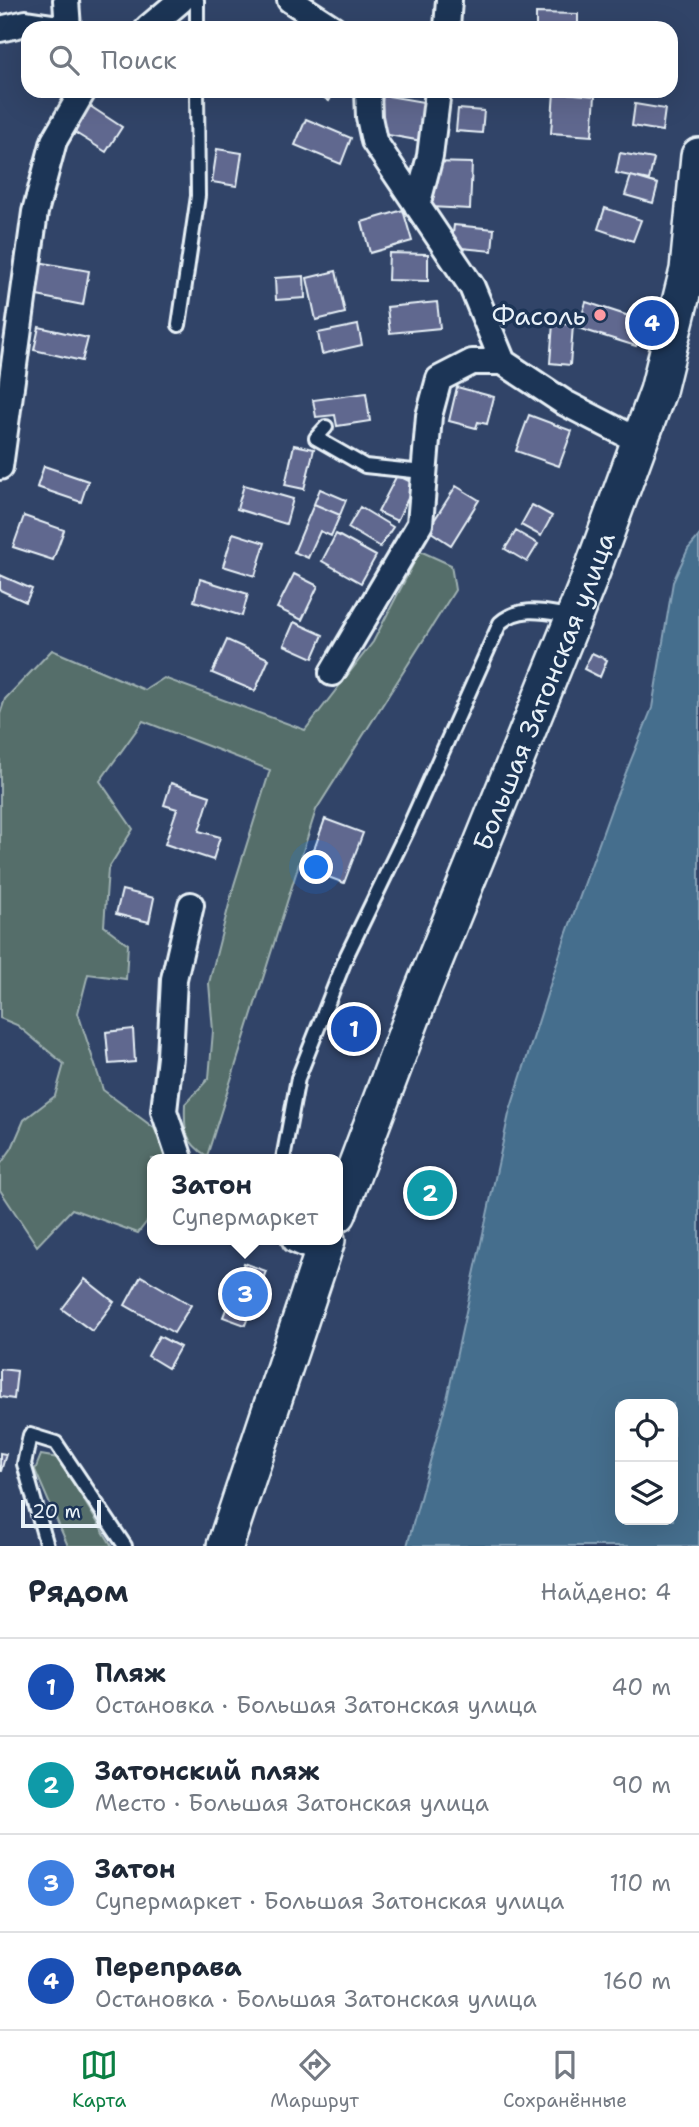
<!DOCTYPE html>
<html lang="ru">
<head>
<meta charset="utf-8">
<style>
  body { margin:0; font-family:"Shantell Sans",sans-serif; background:#f2f2f3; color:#1f2937 }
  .controls { position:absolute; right:21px; bottom:21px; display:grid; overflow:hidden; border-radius:14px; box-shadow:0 7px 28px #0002 }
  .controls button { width:63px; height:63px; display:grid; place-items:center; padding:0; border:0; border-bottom:2px solid #e0e1e3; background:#fff; color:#1f2937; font:35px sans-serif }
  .scale { position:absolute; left:21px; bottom:18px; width:80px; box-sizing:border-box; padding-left:7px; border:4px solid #e8f1f8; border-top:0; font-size:19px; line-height:24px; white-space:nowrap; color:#e8f1f8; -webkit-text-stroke:5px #1d3557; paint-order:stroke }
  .you { position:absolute; left:317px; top:868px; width:24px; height:24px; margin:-18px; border:5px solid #fff; border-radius:50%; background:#1a73e8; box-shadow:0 0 0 10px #1a73e833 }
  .badge { display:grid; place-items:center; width:46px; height:46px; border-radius:50%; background:#0b8043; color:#fff; font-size:23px; font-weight:700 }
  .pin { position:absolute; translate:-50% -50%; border:4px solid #fff; box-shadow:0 2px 7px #0006 }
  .popup { position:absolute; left:147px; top:1154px; width:196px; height:91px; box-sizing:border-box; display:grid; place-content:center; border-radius:14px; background:#fff; filter:drop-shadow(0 2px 5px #0005); font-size:23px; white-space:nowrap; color:#747a83 }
  .popup b { font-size:26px; color:#1f2937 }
  .popup::after { content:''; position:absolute; left:50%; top:100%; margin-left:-14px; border:14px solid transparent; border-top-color:#fff }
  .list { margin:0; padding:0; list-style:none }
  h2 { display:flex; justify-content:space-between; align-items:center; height:91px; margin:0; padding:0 28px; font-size:30px }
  h2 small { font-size:23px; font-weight:400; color:#747a83 }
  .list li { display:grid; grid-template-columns:46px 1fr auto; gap:21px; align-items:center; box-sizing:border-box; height:98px; padding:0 28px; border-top:2px solid #e0e1e3 }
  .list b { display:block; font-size:26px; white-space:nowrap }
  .list p { margin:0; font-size:23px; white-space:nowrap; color:#747a83 }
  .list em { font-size:23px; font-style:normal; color:#747a83 }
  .icon { flex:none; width:38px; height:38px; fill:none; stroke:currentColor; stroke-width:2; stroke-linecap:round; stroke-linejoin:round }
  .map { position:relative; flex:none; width:699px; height:1546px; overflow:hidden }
  .search { position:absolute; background:#fff; box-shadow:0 7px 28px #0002; left:21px; right:21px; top:21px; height:77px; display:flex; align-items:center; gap:18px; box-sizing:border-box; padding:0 24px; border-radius:21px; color:#747a83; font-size:26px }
  .sheet { height:483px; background:#fff }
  nav { display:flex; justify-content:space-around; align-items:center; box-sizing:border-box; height:98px; border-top:2px solid #e0e1e3; background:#fff; font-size:19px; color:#747a83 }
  nav a { display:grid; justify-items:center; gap:4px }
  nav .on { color:#0b8043 }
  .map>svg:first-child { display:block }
</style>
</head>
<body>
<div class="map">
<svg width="699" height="1546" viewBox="0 0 699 1546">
  <rect width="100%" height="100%" fill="#314468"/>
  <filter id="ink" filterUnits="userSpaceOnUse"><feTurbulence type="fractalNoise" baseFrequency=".0143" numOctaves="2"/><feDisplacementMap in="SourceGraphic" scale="14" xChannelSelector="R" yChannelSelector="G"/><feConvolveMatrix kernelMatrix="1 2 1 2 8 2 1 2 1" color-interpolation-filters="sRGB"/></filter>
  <g filter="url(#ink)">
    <path fill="#556e6a" stroke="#9eb0b1" stroke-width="2" d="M420 551 451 565 455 590 316 810 207 1156C184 1142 184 1129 185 1104L209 1078 213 1031 209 983 234 885 270 770 143 721 100 781 133 829 108 869 104 926 128 944 126 979 88 974 78 1013 103 1090 154 1128 171 1159H152V1215L138 1233 72 1209 37 1246 0 1190V1165L12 1148 24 1120 55 1096 64 1064 17 1025 0 1018V714L5 699 52 650 145 690 164 678 305 730 373 642Z
      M41 1455 58 1458 112 1546H68L35 1470Z"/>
    <path fill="#456e8d" stroke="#86a2b8" stroke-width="2" fill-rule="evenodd" d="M699 536V1546H407L447 1399 509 1114 565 938 612 807 652 708 673 582 688 549ZM620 1404H673V1520H620Z"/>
    <path fill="#60688f" stroke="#e8f1f8" stroke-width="2" d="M536 13 578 14V28H536Z
      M465 23 499 28H464Z
      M314 91H335L329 101Z
      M457 91H498L497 97Z
      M554 92 595 96 592 136 551 133Z
      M383 95 429 103 422 141 377 133Z
      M635 104 665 109 662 131 632 126Z
      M90 106 122 127 106 152 74 132Z
      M458 109 484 111 482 133 456 131Z
      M306 119 351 138 341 164 295 145Z
      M217 149 242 153 237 186 212 182Z
      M620 153 654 159 649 180 616 173Z
      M431 162 472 163 470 209 430 207Z
      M631 176 658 184 653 203 625 195Z
      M605 208 641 220 633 241 598 229Z
      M403 210 412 241 370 253 362 222Z
      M454 225 494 229 492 251 451 247Z
      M389 253 428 254V281L388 280Z
      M38 262 89 271 83 305 32 295Z
      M336 271 345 313 316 320 307 278Z
      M304 276 305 298 276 300 275 278Z
      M437 302 440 328 390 333 387 307Z
      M586 302 644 321 636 346 578 328Z
      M553 323 573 325 570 365 550 363Z
      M358 325 362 345 322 354 318 333Z
      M39 327 88 338 82 361 34 350Z
      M457 387 494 397 487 424 478 422 476 428 449 421Z
      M366 393 370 421 337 426 335 415 316 417 313 400Z
      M529 415 572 431 559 466 516 451Z
      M294 445 314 449 304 489 285 485Z
      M44 466 88 481 81 502 37 487Z
      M397 475 415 484 397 521 378 512Z
      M244 485 293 499 286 524 237 509Z
      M456 486 479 500 451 545 428 530Z
      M320 489 346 500 340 515 314 504Z
      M314 504 340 515 331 536 320 531 308 558 294 552Z
      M532 505 552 516 541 536 521 525Z
      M360 507 393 527 380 547 348 528Z
      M24 516 64 530 53 560 13 547Z
      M516 531 538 544 527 562 505 549Z
      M233 533 265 543 255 576 223 566Z
      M336 534 376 556 361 583 322 561Z
      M294 574 318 586 302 620 277 608Z
      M0 575 32 589 26 602 0 590Z
      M200 579 248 594 242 616 194 601Z
      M294 622 323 635 313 658 284 645Z
      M227 640 269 659 255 691 212 673Z
      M592 653 607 660 600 677 584 669Z
      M171 783 210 796 199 831 220 837 213 860 165 844 177 809 164 805Z
      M325 819 363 833 344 883 307 869Z
      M122 890 154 898 149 922 116 914Z
      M133 1029 135 1062 109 1064 106 1032Z
      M244 1263 266 1271 245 1325 223 1317Z
      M141 1276 191 1305 174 1333 125 1305Z
      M85 1279 114 1302 92 1331 62 1309Z
      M159 1336 180 1347 168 1368 148 1356Z
      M0 1369 17 1371 14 1399 0 1397Z
      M0 1453 6 1454 1 1471H0Z"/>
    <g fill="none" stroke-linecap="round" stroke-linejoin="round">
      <g stroke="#e8f1f8" stroke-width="18">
        <path id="lane" d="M197 0V28
          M179 325 198 196 197 91
          M326 427 316 438 365 466 423 472
          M283 1159 298 1078 347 955 407 831 500 623C520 605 545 612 570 616
          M47 1546 24 1464 30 1435 56 1443 125 1546"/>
      </g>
      <g stroke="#e8f1f8" stroke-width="30">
        <path id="street" d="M66 0 68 28
          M290 0 333 28
          M148 28 181 0
          M447 28 449 0
          M0 29 26 23 59 28
          M368 91 369 117 374 141 472 287 503 362
          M417 206 430 156 438 91
          M0 467 35 212 54 141 83 91
          M332 673 420 524 429 416 439 379 472 362H503L565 403 641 442
          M180 1159 164 1111 170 1057 174 979 191 905
          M295 1240 322 1252"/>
      </g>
      <g stroke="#e8f1f8" stroke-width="40">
        <g id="secondary">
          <path id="s1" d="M338 1214 421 994 588 582 658 391 688 270 699 156"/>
          <path d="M225 1546 327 1240"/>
        </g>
      </g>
      <use href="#lane" stroke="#1d3557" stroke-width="12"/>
      <use href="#street" stroke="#1d3557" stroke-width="24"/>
      <use href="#secondary" stroke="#1d3557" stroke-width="35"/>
    </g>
  </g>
  <circle fill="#ff9aa2" stroke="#1d3557" stroke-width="2.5" cx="600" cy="315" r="7"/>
  <g text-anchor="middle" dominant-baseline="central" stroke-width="7" stroke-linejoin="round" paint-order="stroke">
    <g font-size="26" fill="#e8f1f8" stroke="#1d3557" text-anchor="end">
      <text x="586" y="315">Фасоль</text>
    </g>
    <g font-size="26" fill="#e8f1f8" stroke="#1d3557">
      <text stroke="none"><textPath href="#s1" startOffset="562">Большая Затонская улица</textPath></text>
    </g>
  </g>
</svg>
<div class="controls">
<button><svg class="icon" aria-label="locate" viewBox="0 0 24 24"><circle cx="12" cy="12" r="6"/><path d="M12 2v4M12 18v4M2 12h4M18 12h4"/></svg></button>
<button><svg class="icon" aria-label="layers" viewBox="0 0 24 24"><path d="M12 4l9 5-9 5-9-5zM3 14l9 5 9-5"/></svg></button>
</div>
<div class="scale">20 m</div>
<div class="you"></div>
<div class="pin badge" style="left:354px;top:1029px;background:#1a4fb4">1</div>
<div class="pin badge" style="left:430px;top:1193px;background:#0f9aa8">2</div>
<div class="pin badge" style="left:245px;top:1294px;background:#3f7fe0">3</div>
<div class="popup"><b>Затон</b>Супермаркет</div>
<div class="pin badge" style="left:652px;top:323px;background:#1a4fb4">4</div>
<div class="search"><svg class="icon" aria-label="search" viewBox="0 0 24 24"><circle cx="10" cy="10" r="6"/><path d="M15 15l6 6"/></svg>Поиск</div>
</div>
<section class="sheet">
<h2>Рядом<small>Найдено: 4</small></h2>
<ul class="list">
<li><span class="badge" style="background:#1a4fb4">1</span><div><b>Пляж</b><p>Остановка · Большая Затонская улица</p></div><em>40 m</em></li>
<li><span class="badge" style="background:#0f9aa8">2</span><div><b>Затонский пляж</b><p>Место · Большая Затонская улица</p></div><em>90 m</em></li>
<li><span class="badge" style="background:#3f7fe0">3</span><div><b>Затон</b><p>Супермаркет · Большая Затонская улица</p></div><em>110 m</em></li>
<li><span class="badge" style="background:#1a4fb4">4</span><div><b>Переправа</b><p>Остановка · Большая Затонская улица</p></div><em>160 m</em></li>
</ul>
</section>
<nav>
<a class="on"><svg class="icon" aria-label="map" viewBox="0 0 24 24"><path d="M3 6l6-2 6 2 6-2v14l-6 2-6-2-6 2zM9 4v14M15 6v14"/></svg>Карта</a>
<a><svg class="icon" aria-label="directions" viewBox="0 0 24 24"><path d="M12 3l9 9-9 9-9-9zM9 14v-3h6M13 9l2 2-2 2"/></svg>Маршрут</a>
<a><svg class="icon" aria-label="saved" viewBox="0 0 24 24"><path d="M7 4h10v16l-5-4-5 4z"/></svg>Сохранённые</a>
</nav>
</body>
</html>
